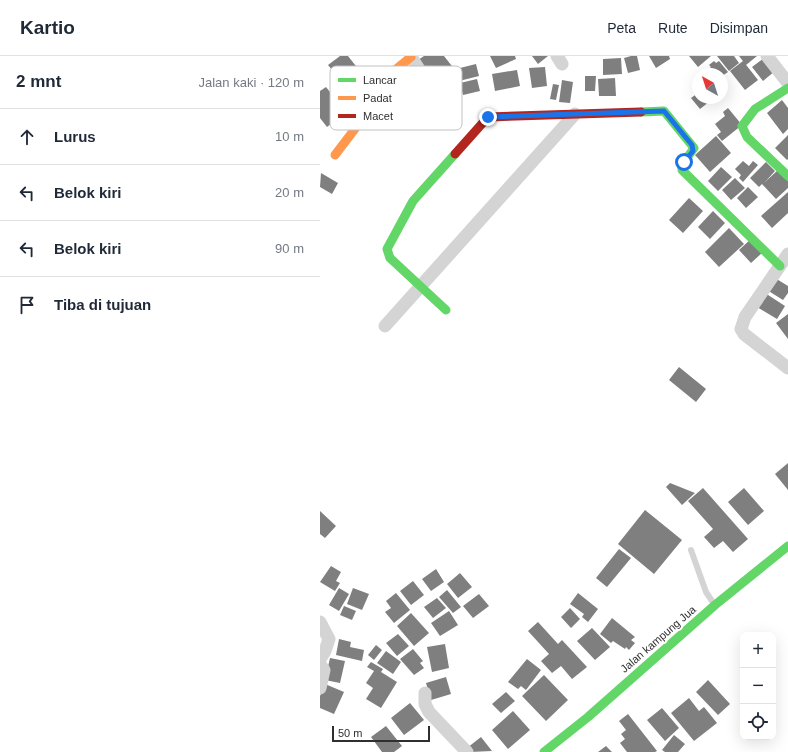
<!DOCTYPE html>
<html lang="id">
<head>
<meta charset="utf-8">
<style>
  body { margin:0; font-family:Arial,sans-serif; background:#f2f2f3; color:#1f2937 }
  .controls { position:absolute; right:12px; bottom:12px; display:grid; overflow:hidden; border-radius:8px; box-shadow:0 4px 16px #0002 }
  .controls button { width:36px; height:36px; display:grid; place-items:center; padding:0; border:0; border-bottom:1px solid #e0e1e3; background:#fff; color:#1f2937; font:20px sans-serif }
  .compass { position:absolute; left:372px; top:12px; width:36px; height:36px; border-radius:50%; background:#fff; box-shadow:0 4px 16px #0002; rotate:321deg }
  .scale { position:absolute; left:12px; bottom:10px; width:98px; box-sizing:border-box; padding-left:4px; border:2px solid #2f2f2f; border-top:0; font-size:11px; line-height:14px; white-space:nowrap; color:#2f2f2f; -webkit-text-stroke:3px #fff; paint-order:stroke }
  .stop { position:absolute; width:12px; height:12px; margin:-9px; border:3px solid #1a73e8; border-radius:50%; background:#fff }
  .stop.end { background:#1a73e8; border-color:#fff; box-shadow:0 1px 4px #0008 }
  .list { margin:0; padding:0; list-style:none }
  h2 { display:flex; justify-content:space-between; align-items:center; height:52px; margin:0; padding:0 16px; font-size:17px }
  h2 small { font-size:13px; font-weight:400; color:#747a83 }
  .list li { display:grid; grid-template-columns:26px 1fr auto; gap:12px; align-items:center; box-sizing:border-box; height:56px; padding:0 16px; border-top:1px solid #e0e1e3 }
  .list b { display:block; font-size:15px; white-space:nowrap }
  .list em { font-size:13px; font-style:normal; color:#747a83 }
  .icon { flex:none; width:22px; height:22px; fill:none; stroke:currentColor; stroke-width:2; stroke-linecap:round; stroke-linejoin:round }
  .map { position:relative; flex:none; width:468px; height:696px; overflow:hidden }
  header { display:flex; align-items:center; gap:24px; box-sizing:border-box; height:56px; padding:0 20px; background:#fff; border-bottom:1px solid #e0e1e3 }
  header strong { font-size:19px }
  nav { display:flex; gap:22px; margin-inline-start:auto; font-size:14px }
  main { display:flex }
  aside { flex:1; background:#fff }
  .map>svg:first-child { display:block }
</style>
</head>
<body>
<header>
<strong>Kartio</strong>
<nav><a>Peta</a><a>Rute</a><a>Disimpan</a></nav>
</header>
<main>
<aside>
<h2>2 mnt<small>Jalan kaki · 120 m</small></h2>
<ul class="list">
<li><svg class="icon" aria-label="ahead" viewBox="0 0 24 24"><path d="M12 20V5M6 11l6-6 6 6"/></svg><div><b>Lurus</b></div><em>10 m</em></li>
<li><svg class="icon" aria-label="left" viewBox="0 0 24 24"><path d="M17 20v-9H6M10 6l-5 5 5 5"/></svg><div><b>Belok kiri</b></div><em>20 m</em></li>
<li><svg class="icon" aria-label="left" viewBox="0 0 24 24"><path d="M17 20v-9H6M10 6l-5 5 5 5"/></svg><div><b>Belok kiri</b></div><em>90 m</em></li>
<li><svg class="icon" aria-label="arrive" viewBox="0 0 24 24"><path d="M6 21V4h12l-3 4 3 4H6"/></svg><div><b>Tiba di tujuan</b></div></li>
</ul>
</aside>
<div class="map">
<svg width="468" height="696" viewBox="0 0 468 696">
  <rect width="100%" height="100%" fill="#fff"/>
  <path fill="#7f7f7f" d="M20 0H28L50 28 34 41 8 9Z
    M104 0H124L135 14 115 28 98 4Z
    M170 0H195L196 3 176 12Z
    M212 0H228L218 8Z
    M311 0H317L320 14 308 17 304 2Z
    M329 0H349L350 3 336 12Z
    M369 0H391L378 11Z
    M397 0H414L419 7 409 15Z
    M419 0H437L426 9Z
    M301 2 302 18 283 19V3Z
    M444 2 455 15 443 25 432 11Z
    M394 5 396 7 399 5 408 16 402 20V18H389L386 15 391 11 389 9Z
    M423 5 438 24 425 34 410 15Z
    M156 8 159 20 139 25 136 13Z
    M225 11 227 30 212 32 209 12Z
    M197 14 200 30 175 35 172 18Z
    M265 20H276L275 35H265Z
    M295 22 296 40H279L278 23Z
    M157 23 160 35 143 39 140 27Z
    M242 24 253 26 250 47 239 46Z
    M233 28 239 29 236 44 230 43Z
    M6 31 26 56 7 71 0 62V35Z
    M378 37V42H394L380 53 371 42Z
    M462 44 468 52V73L463 78 447 57Z
    M408 52 422 69 402 85 397 79 401 76 395 68 405 60 403 56Z
    M468 79V103L467 104 455 92Z
    M396 80 411 97 390 116 375 99Z
    M423 105 429 110 433 105 438 109 423 126 419 122 421 119 415 113Z
    M446 106 455 115 445 126 458 114 468 125V132L456 143 442 128 439 131 430 122Z
    M401 111 412 121 398 135 388 125Z
    M1 117 18 127 12 138 0 131Z
    M415 122 425 132 411 144 402 134Z
    M428 131 438 141 426 152 417 142Z
    M468 136V157L452 172 441 160Z
    M369 142 383 155 363 177 349 164Z
    M393 155 405 167 390 183 378 171Z
    M409 172 424 188 399 211 385 196Z
    M431 183 443 196 431 207 419 194Z
    M455 222 468 230V237L463 244 447 234Z
    M445 237 465 250 457 263 437 251Z
    M468 258V283L456 267Z
    M359 311 386 333 376 346 349 324Z
    M468 407V434L455 418Z
    M350 427 375 437 362 449 346 431Z
    M383 432 428 483 413 496 403 485 394 492 384 481 393 473 368 445Z
    M424 432 444 455 428 469 408 446Z
    M325 454 362 484 334 518 298 488Z
    M0 455 16 470 5 482 0 478Z
    M299 493 311 502 287 531 276 522Z
    M11 510 21 516 16 525 20 527 15 535 0 526Z
    M116 513 124 526 111 535 102 523Z
    M140 517 152 531 138 542 127 528Z
    M93 525 104 539 91 549 80 535Z
    M19 532 29 538 19 555 9 549Z
    M33 532 49 538 42 554 27 548Z
    M127 534 141 551 133 557 119 541Z
    M76 537 90 554 74 567 65 556 71 552 66 545Z
    M258 537 278 553 268 566 262 561 264 558 250 548Z
    M159 538 169 550 153 562 143 550Z
    M117 542 126 552 113 562 104 551Z
    M24 550 36 555 32 564 20 559Z
    M250 552 260 563 251 572 241 561Z
    M129 555 138 569 120 580 111 567Z
    M91 557 109 577 94 590 77 570Z
    M292 562 315 581 311 584 315 587 309 594 306 591 305 593 293 585 291 587 280 578Z
    M218 566 238 588 242 584 267 611 252 623 241 610 232 617 221 605 229 598 208 575Z
    M272 572 290 591 275 604 257 585Z
    M78 578 89 590 77 600 66 587Z
    M19 583 31 586 30 591 44 594 42 605 16 599Z
    M125 588 129 612 112 616 107 591Z
    M56 589 62 594 54 604 48 599Z
    M93 593 103 605 100 607 104 612 94 619 80 603Z
    M66 595 81 606 73 618 57 607Z
    M10 602 25 605 20 627 5 624Z
    M207 603 221 614 206 634 201 630 198 633 188 626Z
    M51 606 63 613 61 616 77 626 61 652 46 643 53 632 46 627 54 615 47 611Z
    M224 619 248 644 226 665 202 640Z
    M126 621 131 638 111 644 106 627Z
    M388 624 410 648 398 659 376 636Z
    M5 628 24 636 14 658 0 652V640Z
    M186 636 195 645 181 657 172 648Z
    M369 642 379 655 384 651 397 667 374 685 351 657Z
    M90 647 104 664 84 679 71 662Z
    M342 652 359 672 345 685 327 664Z
    M193 655 210 674 188 693 172 674Z
    M308 658 337 695 335 696H307L300 687 305 683 301 678 306 674 299 665Z
    M66 670 82 690 74 696H62L51 681Z
    M354 679 365 688 358 696H345L342 694Z
    M161 681 172 695 150 696 147 692Z
    M286 690 292 696H278Z"/>
  <g fill="none" stroke-linecap="round" stroke-linejoin="round">
    <path stroke="#d4d4d4" stroke-width="6" d="M371 494 386 536 394 548"/>
    <path stroke="#d4d4d4" stroke-width="13" d="M92 0 91 1 108 27
      M237 0 242 8
      M447 0 468 27
      M468 198 425 261 421 273 424 278 468 312
      M65 270 255 58
      M0 566 9 583 5 595 0 603
      M0 608 4 614 0 632
      M105 637V648L109 656 147 696"/>
    <path stroke="#63d668" stroke-width="9" d="M468 32 435 53 422 70 427 81 468 120
      M321 56 344 55 374 92 362 109V114L460 210
      M126 254 70 202 67 193 93 145 135 98
      M224 696 268 661 395 549 468 490"/>
    <path stroke="#ff974d" stroke-width="9" d="M15 99 47 57 75 14 91 1"/>
    <path stroke="#b3261e" stroke-width="9" d="M135 98 168 61 321 56"/>
  </g>
  <g fill="none" stroke-linecap="round" stroke-linejoin="round">
    <path stroke="#1a73e8" stroke-width="5" d="M168 61 344 55 372 89 373 95 364 106"/>
  </g>
  <g text-anchor="middle" dominant-baseline="central" stroke-width="4" stroke-linejoin="round" paint-order="stroke">
    <g font-size="11" fill="#2f2f2f" stroke="#fff">
      <text transform="translate(338 583) rotate(-41)">Jalan kampung Jua</text>
    </g>
  </g>
  <rect x="10" y="10" width="132" height="64" rx="6" fill="#fff" stroke="#c1c1c1" stroke-width="1"/>
  <rect x="18" y="22" width="18" height="4" fill="#63d668"/>
  <rect x="18" y="40" width="18" height="4" fill="#ff974d"/>
  <rect x="18" y="58" width="18" height="4" fill="#b3261e"/>
  <g font-size="11" fill="#2f2f2f">
    <text x="43" y="28">Lancar</text>
    <text x="43" y="46">Padat</text>
    <text x="43" y="64">Macet</text>
  </g>
</svg>
<div class="controls">
<button>+</button>
<button>−</button>
<button><svg class="icon" aria-label="locate" viewBox="0 0 24 24"><circle cx="12" cy="12" r="6"/><path d="M12 2v4M12 18v4M2 12h4M18 12h4"/></svg></button>
</div>
<svg class="compass" viewBox="-18 -18 36 36"><path d="M0-13l5 13h-10z" fill="#e53935"/><path d="M0 13l5-13h-10z" fill="#747a83"/></svg>
<div class="scale">50 m</div>
<div class="stop" style="left:364px;top:106px"></div>
<div class="stop end" style="left:168px;top:61px"></div>
</div>
</main>
</body>
</html>
